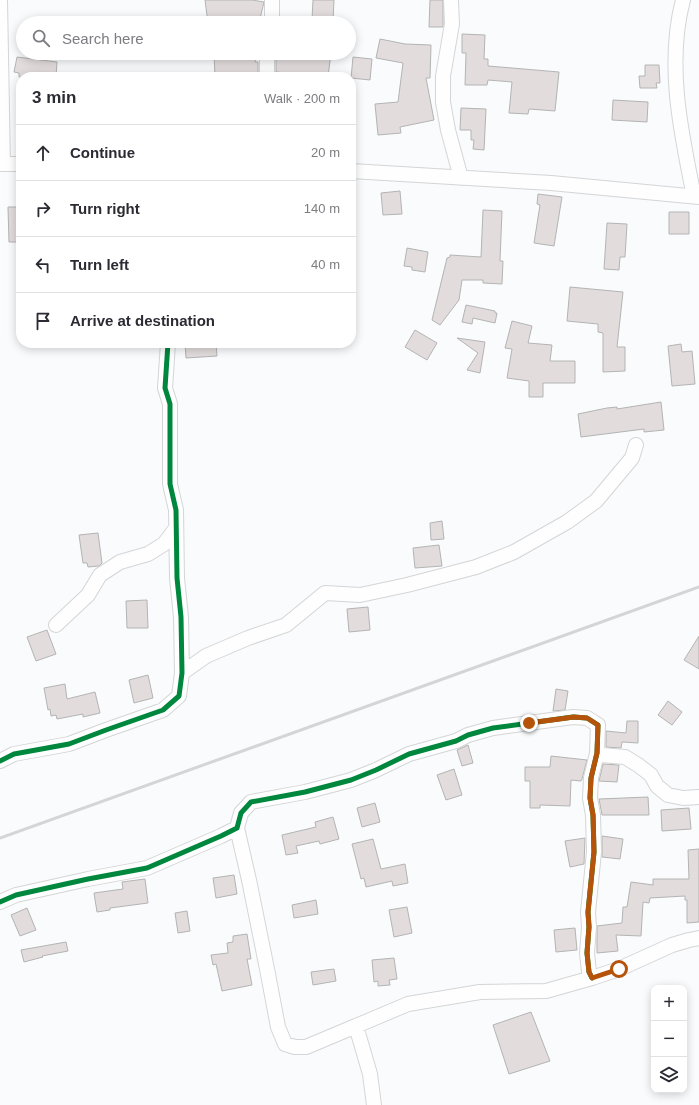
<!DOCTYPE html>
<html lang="en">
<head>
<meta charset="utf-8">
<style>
  body { margin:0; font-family:Arial,sans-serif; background:#f2f2f3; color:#2b2b33 }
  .controls { position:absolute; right:12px; bottom:12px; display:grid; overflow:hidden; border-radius:8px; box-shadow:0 2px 10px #0003 }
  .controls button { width:36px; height:36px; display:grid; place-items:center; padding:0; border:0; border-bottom:1px solid #e1e1e2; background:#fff; color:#2b2b33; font:20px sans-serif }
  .stop { position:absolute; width:12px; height:12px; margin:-9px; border:3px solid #b45309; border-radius:50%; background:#fff }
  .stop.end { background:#b45309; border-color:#fff; box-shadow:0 1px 4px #0008 }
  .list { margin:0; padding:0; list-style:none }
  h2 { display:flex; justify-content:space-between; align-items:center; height:52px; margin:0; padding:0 16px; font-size:17px }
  h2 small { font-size:13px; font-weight:400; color:#7c7c81 }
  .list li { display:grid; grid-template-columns:26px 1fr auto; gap:12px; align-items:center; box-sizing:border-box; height:56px; padding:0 16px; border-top:1px solid #e1e1e2 }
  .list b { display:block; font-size:15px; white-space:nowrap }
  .list em { font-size:13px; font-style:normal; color:#7c7c81 }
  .icon { flex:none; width:22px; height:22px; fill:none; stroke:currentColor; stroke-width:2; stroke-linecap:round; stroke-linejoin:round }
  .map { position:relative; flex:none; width:699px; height:1105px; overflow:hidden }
  .search { position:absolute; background:#fff; box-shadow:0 2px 10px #0003; left:16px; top:16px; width:340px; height:44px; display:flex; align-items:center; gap:10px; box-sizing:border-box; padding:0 14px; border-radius:22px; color:#7c7c81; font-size:15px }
  .panel { position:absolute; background:#fff; box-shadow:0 2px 10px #0003; left:16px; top:72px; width:340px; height:276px; border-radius:16px }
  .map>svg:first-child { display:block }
</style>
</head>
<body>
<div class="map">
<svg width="699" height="1105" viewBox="0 0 699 1105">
  <rect width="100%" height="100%" fill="#f9fbfc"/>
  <path fill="#e2dcdc" stroke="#b4b4b4" d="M205 0H252L264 2 259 23H208Z
    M313 0H334L333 21 312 20Z
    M430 0H443V27H429Z
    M462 34 485 35 484 59H488V66L559 72 555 111 529 109 528 114 509 113 512 82 488 80 487 85H465L466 53H462Z
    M380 39 405 44 431 45 430 78H426L434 120 400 127 401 133 378 135 375 104 398 102 403 63 376 58Z
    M214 53H257L255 62H258V77H215Z
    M276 53H331L328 77 276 72Z
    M17 57 57 62 56 77H19V73L14 72Z
    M353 57 372 59 370 80 351 78Z
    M645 65H659L660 83H656L657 88H640L639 76H645Z
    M613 100 648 102 647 122 612 120Z
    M461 108 486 109 484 150 473 149 474 140H471V130H460Z
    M400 191 402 214 383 215 381 193Z
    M538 194 562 197 554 246 534 243 540 205 537 204Z
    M8 207H21V242H9Z
    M483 210 502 211 500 261H503L502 284 483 283V280H462L459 300 440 325 432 320 447 258 450 257V255L481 257Z
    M669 212H689V234H669Z
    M607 223 627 224 625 257H620L619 270 604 269Z
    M407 248 428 252 425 272 412 270V267L404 266Z
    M570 287 623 292 617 347H625V371L603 372V333L598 332V324L567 321Z
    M466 305 495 311V313H497L495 323 473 318 472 324 462 322Z
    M512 321 532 326 528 343 552 345 550 361H575V383H543V397H529V381L507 378 512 349 505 348Z
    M415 330 437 343 427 360 405 347Z
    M457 338 485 342 480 373 467 370 478 353Z
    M185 343H216L217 356 186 358Z
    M681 344 682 352 692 351 695 384 672 386 668 346Z
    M661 402 664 430 644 432V429L581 437 578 414 607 408 617 407V409Z
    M442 521 444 539 431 540 430 523Z
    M98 533 102 563 99 566 88 567 87 563H83L79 535Z
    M439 545 442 566 415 568 413 548Z
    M147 600 148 628H127L126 601Z
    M368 607 370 630 349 632 347 609Z
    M47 630 56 654 36 661 27 637Z
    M699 636V669L684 660Z
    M148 675 153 698 134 703 129 680Z
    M65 684 67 699 95 692 100 713 83 717V714L57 719 56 715 51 716 50 709 48 710 44 688Z
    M556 689 568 691 565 710 553 711Z
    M668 701 682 712 672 725 658 715Z
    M627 721H638V743L622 742 621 748 606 747V731L626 733Z
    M468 745 473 763 462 766 457 750Z
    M551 756 587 760 582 779 581 781 571 780 570 806 540 805V808H530V781H525V767H550Z
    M603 764 619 765 617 782 599 781Z
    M454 769 462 795 446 800 437 775Z
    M648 797 649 815H602L599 799Z
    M375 803 380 822 362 827 357 808Z
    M689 808 691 829 662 831 661 810Z
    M333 817 339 839 320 844 319 841 296 846 298 853 286 855 282 835 316 827 315 822Z
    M602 836 623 839 620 859 602 857Z
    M585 838 584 864 570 867 565 841Z
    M373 839 381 869 405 864 408 883 393 886 392 881 366 887 364 878 361 879 352 844Z
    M699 849V922L687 923V900H685V896L650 898 649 903 643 902 641 936 616 935 618 951 597 953V926L622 923 623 907H627L631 882 653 885V879H689L688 850Z
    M234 875 237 894 216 898 213 878Z
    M145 879 148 903 110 908V910L97 912 94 893 123 889 122 882Z
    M316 900 318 914 294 918 292 905Z
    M407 907 412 933 394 937 389 910Z
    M27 908 36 930 20 936 11 915Z
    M187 911 190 931 178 933 175 913Z
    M575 928 577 950 556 952 554 930Z
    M247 934 251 959H247L252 985 222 991 216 964 213 965 211 955 228 953 227 943 233 942V936Z
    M66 942 68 951 42 956 43 957 24 962 21 950Z
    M394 958 397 979 389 980 390 985 378 986V981L374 982 372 960Z
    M334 969 336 981 313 985 311 972Z
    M531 1012 550 1061 509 1074 493 1025Z"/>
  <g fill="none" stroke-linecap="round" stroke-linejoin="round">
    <g stroke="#d4d5d6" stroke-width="16">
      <path id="minor" d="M0 0 3 164
        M272 0V23
        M451 0 452 24 443 76V102L448 130 461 178
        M683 0C666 64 681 133 694 196
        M267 77V60L268 53
        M0 164H21
        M351 171 551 183 699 197
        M56 625 88 595 100 575 120 562 148 554 164 544 176 528
        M182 673 206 656 248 638 286 625 325 593 360 595 407 585 476 567 514 552 567 522 596 501 632 458 636 445
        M597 753 601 755 625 757 638 765 651 775 657 786 668 795 683 798 699 797
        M0 761 14 754 69 744 106 730 163 710 179 696 182 673 181 617 177 578 176 510 170 484V404L165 388 168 343
        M237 828 249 880 268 974 278 1027 285 1044 295 1047H306L356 1026
        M0 902 16 895 88 879 147 868 221 836 237 828 241 813 251 802 305 792 351 780 376 770 409 754 456 741 468 735 493 728 573 717 587 718 598 725 597 753 591 778 590 798 593 815 594 852 588 912 589 927 587 953 589 972 592 978
        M374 1105 370 1074 356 1026 408 1004 480 992 546 991 592 978 619 969 672 945 689 940 699 938"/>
    </g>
    <use href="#minor" stroke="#fefeff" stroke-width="14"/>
    <path stroke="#d4d6d6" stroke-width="3" d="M0 838 699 587"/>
    <g stroke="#fff" stroke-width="8">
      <path id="cycleway" d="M0 761 14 754 69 744 106 730 163 710 179 696 182 673 181 617 177 578 176 510 170 484V404L165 388 168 343
        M0 902 16 895 88 879 147 868 221 836 237 828 241 813 251 802 305 792 351 780 376 770 409 754 456 741 468 735 493 728 573 717 587 718 598 725 597 753 591 778 590 798 593 815 594 852 588 912 589 927 587 953 589 972 592 978"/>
    </g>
    <use href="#cycleway" stroke="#00873e" stroke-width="5"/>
  </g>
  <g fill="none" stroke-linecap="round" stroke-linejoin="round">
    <path stroke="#b45309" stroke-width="5" d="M529 723 574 717 587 718 598 725 597 753 591 778 590 798 593 815 594 852 588 912 589 927 587 953 589 972 592 978 619 969"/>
  </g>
</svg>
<div class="controls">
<button>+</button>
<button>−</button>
<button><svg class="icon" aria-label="layers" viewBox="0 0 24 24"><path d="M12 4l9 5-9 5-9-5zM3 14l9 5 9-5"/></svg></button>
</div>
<div class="stop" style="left:619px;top:969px"></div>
<div class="stop end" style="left:529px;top:723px"></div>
<div class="search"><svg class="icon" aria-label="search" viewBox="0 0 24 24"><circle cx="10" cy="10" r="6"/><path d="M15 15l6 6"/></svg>Search here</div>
<section class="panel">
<h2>3 min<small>Walk · 200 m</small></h2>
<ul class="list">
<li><svg class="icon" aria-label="ahead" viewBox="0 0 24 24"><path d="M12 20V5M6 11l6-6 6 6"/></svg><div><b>Continue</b></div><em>20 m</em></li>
<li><svg class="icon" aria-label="right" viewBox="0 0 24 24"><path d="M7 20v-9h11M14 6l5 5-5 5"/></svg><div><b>Turn right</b></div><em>140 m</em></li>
<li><svg class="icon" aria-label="left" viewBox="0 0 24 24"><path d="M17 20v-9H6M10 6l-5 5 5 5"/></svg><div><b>Turn left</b></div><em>40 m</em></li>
<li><svg class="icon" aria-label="arrive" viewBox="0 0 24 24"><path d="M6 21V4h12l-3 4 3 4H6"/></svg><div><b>Arrive at destination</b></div></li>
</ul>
</section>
</div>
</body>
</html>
